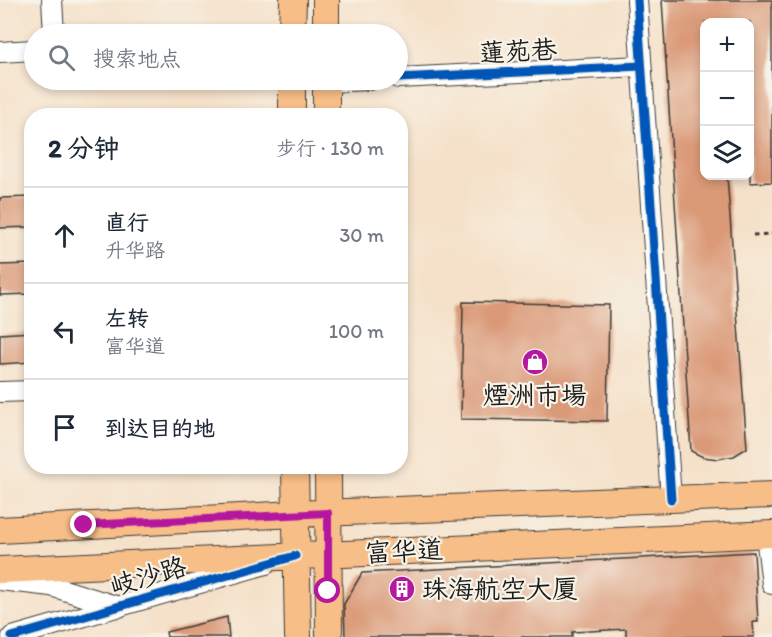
<!DOCTYPE html>
<html lang="zh">
<head>
<meta charset="utf-8">
<style>
  body { margin:0; font-family:Itim,"LXGW WenKai TC",sans-serif; background:#f2f2f3; color:#1f2937 }
  .controls { position:absolute; right:18px; top:18px; display:grid; overflow:hidden; border-radius:12px; box-shadow:0 3px 9px #0003 }
  .controls button { width:54px; height:54px; display:grid; place-items:center; padding:0; border:0; border-bottom:2px solid #e0e1e3; background:#fff; color:#1f2937; font:30px sans-serif }
  .stop { position:absolute; width:18px; height:18px; margin:-14px; border:4px solid #b5179e; border-radius:50%; background:#fff }
  .stop.end { background:#b5179e; border-color:#fff; box-shadow:0 2px 6px #0008 }
  .list { margin:0; padding:0; list-style:none }
  h2 { display:flex; justify-content:space-between; align-items:center; height:78px; margin:0; padding:0 24px; font-size:26px }
  h2 small { font-size:20px; font-weight:400; color:#747a83 }
  .list li { display:grid; grid-template-columns:39px 1fr auto; gap:18px; align-items:center; box-sizing:border-box; height:96px; padding:0 24px; border-top:2px solid #e0e1e3 }
  .list b { display:block; font-size:22px; white-space:nowrap }
  .list p { margin:0; font-size:20px; white-space:nowrap; color:#747a83 }
  .list em { font-size:20px; font-style:normal; color:#747a83 }
  .icon { flex:none; width:33px; height:33px; fill:none; stroke:currentColor; stroke-width:2; stroke-linecap:round; stroke-linejoin:round }
  .map { position:relative; flex:none; width:772px; height:637px; overflow:hidden }
  .search { position:absolute; background:#fff; box-shadow:0 3px 9px #0003; left:24px; top:24px; width:384px; height:66px; display:flex; align-items:center; gap:15px; box-sizing:border-box; padding:0 21px; border-radius:33px; color:#747a83; font-size:22px }
  .panel { position:absolute; background:#fff; box-shadow:0 3px 9px #0003; left:24px; top:108px; width:384px; height:366px; border-radius:24px }
  .map>svg:first-child { display:block }
</style>
</head>
<body>
<div class="map">
<svg width="772" height="637" viewBox="0 0 772 637">
  <rect width="100%" height="100%" fill="#f7f3e8"/>
  <filter id="ink" filterUnits="userSpaceOnUse"><feTurbulence type="fractalNoise" baseFrequency=".0167" numOctaves="2"/><feDisplacementMap in="SourceGraphic" scale="12" xChannelSelector="R" yChannelSelector="G"/><feConvolveMatrix kernelMatrix="1 2 1 2 8 2 1 2 1" color-interpolation-filters="sRGB"/></filter>
  <filter id="wash" filterUnits="userSpaceOnUse"><feTurbulence type="fractalNoise" baseFrequency=".008" numOctaves="4" result="noise"/><feDisplacementMap in="SourceGraphic" scale="24" xChannelSelector="R" yChannelSelector="G"/><feGaussianBlur stdDeviation="1.35" result="paint"/><feColorMatrix in="noise" values="0 0 0 0 0 0 0 0 0 0 0 0 0 0 0 0 0 1.4 0 .05"/><feComposite in="paint" operator="in"/></filter>
  <g filter="url(#wash)">
    <rect width="100%" height="100%" fill="#f5e1c9"/>
    <g id="blocks">
      <path fill="#da9977" d="M662 0H772V182L750 183V22H705V176H727L747 448 734 456 718 459 703 457 691 451Z
        M32 197V227L0 228V198Z
        M32 264V294L0 295V265Z
        M463 302 609 305 607 421 461 419Z
        M32 332V362L0 364V334Z
        M754 552 758 622H753L754 637H626V629L572 632V637H345L344 604 362 573Z
        M227 617 229 637H167L166 632Z"/>
    </g>
  </g>
  <g filter="url(#ink)">
    <use href="#blocks" fill-opacity="0" stroke="#3d3a36" stroke-width="1.5"/>
    <g fill="none" stroke-linecap="round" stroke-linejoin="round">
      <g stroke="#3d3a36" stroke-width="22">
        <path id="minor" d="M52 0 54 34
          M637 0 671 499
          M0 52 34 50
          M398 78 641 66
          M326 82 369 80
          M0 392 32 391
          M766 535 772 584
          M0 580 51 586 119 607
          M12 637 266 564"/>
      </g>
      <g stroke="#3d3a36" stroke-width="28">
        <path id="major" d="M326 0V34
          M292 34 293 0
          M292 80V116
          M326 80V116
          M295 466 298 637
          M328 466 329 637
          M0 530 295 514 772 495
          M0 570 772 534"/>
      </g>
      <path stroke="#3d3a36" stroke-width="3" stroke-dasharray="4.5 4.5" stroke-linecap="butt" d="M753 235 772 234"/>
      <use href="#minor" stroke="#fff" stroke-width="20"/>
      <use href="#major" stroke="#f7be88" stroke-width="26"/>
      <g stroke="#f7f3e8" stroke-width="13">
        <path id="cycleway" d="M637 0 671 499
          M398 78 641 66
          M12 637 295 556"/>
      </g>
      <use href="#cycleway" stroke="#0057b8" stroke-width="9"/>
    </g>
  </g>
  <g fill="none" stroke-linecap="round" stroke-linejoin="round" filter="url(#ink)">
    <path stroke="#b5179e" stroke-width="8" d="M84 525 328 513V591"/>
  </g>
  <defs>
    <g id="shop-disc" transform="scale(1.35)"><circle r="9.5" fill="#b5179e" stroke="#f7f3e8"/><path d="M-5-2.5h2.3a2.7 3.5 0 0 1 5.4 0H5L5.5 6h-11ZM-1.5-2.5h3a1.5 2.3 0 0 0-3 0Z" fill="#fff"/></g>
    <g id="building-disc" transform="scale(1.35)"><circle r="9.5" fill="#b5179e" stroke="#f7f3e8"/><path d="M-4-6H4V6H1V3H-1V6H-4ZM-2.5-4.3h1.7v1.8h-1.7ZM.8-4.3h1.7v1.8H.8ZM-2.5-1h1.7V.8h-1.7ZM.8-1h1.7V.8H.8Z" fill="#fff"/></g>
  </defs>
  <g fill-rule="evenodd">
    <use href="#shop-disc" x="535" y="362"/>
    <use href="#building-disc" x="402" y="589"/>
  </g>
  <g text-anchor="middle" dominant-baseline="central" stroke-width="4.5" stroke-linejoin="round" paint-order="stroke">
    <g font-size="26" fill="#1c1c1c" stroke="#f7f3e8">
      <text transform="translate(518 51) rotate(-3)">蓮苑巷</text>
      <text transform="translate(404 551) rotate(-3)">富华道</text>
      <text transform="translate(148 576) rotate(-16)">岐沙路</text>
    </g>
    <g font-size="26" fill="#1c1c1c" stroke="#f7f3e8">
      <text x="535" y="395">煙洲市場</text>
      <text x="422" y="589" text-anchor="start">珠海航空大厦</text>
    </g>
  </g>
</svg>
<div class="controls">
<button>+</button>
<button>−</button>
<button><svg class="icon" aria-label="layers" viewBox="0 0 24 24"><path d="M12 4l9 5-9 5-9-5zM3 14l9 5 9-5"/></svg></button>
</div>
<div class="stop" style="left:328px;top:591px"></div>
<div class="stop end" style="left:84px;top:525px"></div>
<div class="search"><svg class="icon" aria-label="search" viewBox="0 0 24 24"><circle cx="10" cy="10" r="6"/><path d="M15 15l6 6"/></svg>搜索地点</div>
<section class="panel">
<h2>2 分钟<small>步行 · 130 m</small></h2>
<ul class="list">
<li><svg class="icon" aria-label="ahead" viewBox="0 0 24 24"><path d="M12 20V5M6 11l6-6 6 6"/></svg><div><b>直行</b><p>升华路</p></div><em>30 m</em></li>
<li><svg class="icon" aria-label="left" viewBox="0 0 24 24"><path d="M17 20v-9H6M10 6l-5 5 5 5"/></svg><div><b>左转</b><p>富华道</p></div><em>100 m</em></li>
<li><svg class="icon" aria-label="arrive" viewBox="0 0 24 24"><path d="M6 21V4h12l-3 4 3 4H6"/></svg><div><b>到达目的地</b></div></li>
</ul>
</section>
</div>
</body>
</html>
